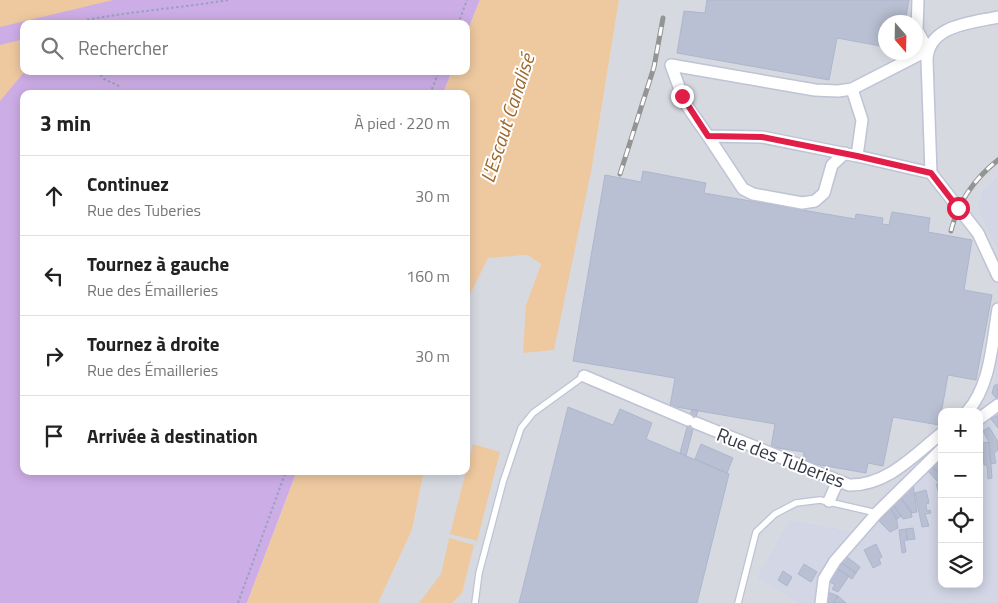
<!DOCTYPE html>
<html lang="fr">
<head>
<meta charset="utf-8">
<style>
  body { margin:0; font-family:"Titillium Web",sans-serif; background:#f2f2f2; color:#222 }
  .controls { position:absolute; right:15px; bottom:15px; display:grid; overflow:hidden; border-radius:10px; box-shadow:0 2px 12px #0003 }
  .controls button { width:45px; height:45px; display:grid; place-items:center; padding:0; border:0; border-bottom:1px solid #e0e0e0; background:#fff; color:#222; font:25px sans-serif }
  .compass { position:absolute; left:878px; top:15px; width:45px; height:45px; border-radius:50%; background:#fff; box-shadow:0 2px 12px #0003; rotate:160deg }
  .stop { position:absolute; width:15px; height:15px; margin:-11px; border:4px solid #e11d48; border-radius:50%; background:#fff }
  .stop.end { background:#e11d48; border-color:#fff; box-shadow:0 1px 5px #0008 }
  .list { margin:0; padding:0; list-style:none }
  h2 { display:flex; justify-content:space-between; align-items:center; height:65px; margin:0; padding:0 20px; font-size:21px }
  h2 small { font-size:16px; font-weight:400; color:#767676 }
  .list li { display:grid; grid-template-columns:32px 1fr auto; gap:15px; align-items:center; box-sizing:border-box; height:80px; padding:0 20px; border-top:1px solid #e0e0e0 }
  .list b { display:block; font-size:19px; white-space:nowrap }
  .list p { margin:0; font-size:16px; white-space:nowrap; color:#767676 }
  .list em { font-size:16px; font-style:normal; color:#767676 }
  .icon { flex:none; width:28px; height:28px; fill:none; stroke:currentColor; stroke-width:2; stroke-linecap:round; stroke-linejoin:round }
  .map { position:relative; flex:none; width:998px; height:603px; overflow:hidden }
  .search { position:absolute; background:#fff; box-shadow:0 2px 12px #0003; left:20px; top:20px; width:450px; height:55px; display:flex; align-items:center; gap:12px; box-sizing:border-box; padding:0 18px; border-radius:10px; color:#767676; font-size:19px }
  .panel { position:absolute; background:#fff; box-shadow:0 2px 12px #0003; left:20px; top:90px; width:450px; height:385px; border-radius:10px }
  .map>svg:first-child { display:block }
</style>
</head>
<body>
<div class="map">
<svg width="998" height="603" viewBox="0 0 998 603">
  <rect width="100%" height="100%" fill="#e4e6f2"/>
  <path fill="#d2d6e5" d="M998 176V253L976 207 983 188Z
    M998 357V603H798L756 578 789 519 851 531 886 490 942 444V584H979V413L989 404Z"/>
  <path fill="#d6d9e0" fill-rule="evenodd" d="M619 0H998V176L983 188 976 207 998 253V357L989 404 979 413 942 412V444L886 490 851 531 789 519 756 578 798 603H378L412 530 424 471H466V303L488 257 527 255 541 264 526 305 592 167ZM886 22H916V52H886Z"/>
  <path fill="#cdade6" d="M0 0H480L466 35V24H24V71H452L443 94H24V471H297L247 603H0Z"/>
  <path fill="#eec9a0" d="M0 0H113L0 27Z
    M480 0H619L592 167 554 350 523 353 526 305 541 264 527 255 488 258 466 303V94H443L452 71H466V35Z
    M24 39 25 71 0 101V45Z
    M473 444 500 452 477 541 450 534Z
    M297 471H424L412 530 378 603H247Z
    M449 538 474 545 462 593 452 603H419L441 574Z"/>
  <path fill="#b9c0d3" stroke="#adb6cd" d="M707 0H909L905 22H886V47L837 38 829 80 677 53 684 11 705 13Z
    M643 171 706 183 704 193 855 219 856 214 883 218 882 224 889 225 892 212 930 218 928 232 972 240 964 290 992 295 976 380 948 375 939 425 893 417 883 466 868 463 866 473 803 462 804 452 771 447 775 424 670 406 675 378 573 361 605 175 641 182Z
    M997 384 998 397 996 398 992 393 994 386Z
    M568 407 613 425 620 409 652 423 646 439 729 474 697 603H519Z
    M692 409 698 410 686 456 680 453Z
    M998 415V428L991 419Z
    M989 427 997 440 998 450 994 453 996 463 991 464 989 442 983 431Z
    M989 442 992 478 988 479 987 465H984L982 443Z
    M701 444 733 458 727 473 695 459Z
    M938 461 942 466V478L932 466Z
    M932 466 942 478V502L936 484 939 483 927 470Z
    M913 485 917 512 911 513 901 498Z
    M926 490 929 503 926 504 927 511 930 510 931 513 925 514 929 526 922 527 915 493Z
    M901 498 911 510 912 517 903 519 894 506Z
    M894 506 901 516 896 520 891 509Z
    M891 509 896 516 898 528 890 532 879 521Z
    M913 528 915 539 907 540 906 529Z
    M906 529 907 540 904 541 906 552 902 553 899 530Z
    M876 544 882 557 879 559 881 564 873 568 864 550Z
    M847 557 860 567 856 573 842 563Z
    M842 563 856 573 852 579 838 569Z
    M804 564 817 572 811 582 798 574Z
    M838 569 849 576 838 592 832 589 835 585 830 582Z
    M783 571 792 577 787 586 778 580Z
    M828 592 838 596 833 603H827Z
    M838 596 846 603H833Z"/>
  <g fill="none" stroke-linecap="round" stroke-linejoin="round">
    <g stroke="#bec3d5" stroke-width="8">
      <path id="service" d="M475 603 479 573 503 482 521 428 533 413 584 376
        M738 603 756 532 775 514 796 503 820 500 877 513"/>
    </g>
    <g stroke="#bec3d5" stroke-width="14">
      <path id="minor" d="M918 0 917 30 928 50
        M998 17C971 23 928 25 927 60L931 173 978 233 998 276
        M928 50 852 89 838 91 815 90 671 65 685 103 708 136 762 137 857 156 931 173
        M852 89 862 120 857 156
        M708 136 743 189 753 194 802 203 815 201 824 193 832 165 845 153
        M584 376 688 420
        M967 412C991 385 992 343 998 309
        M979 419 998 405
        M696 423 849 485C887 486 914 455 942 433
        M829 501 838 481
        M821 603 824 579 835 561 877 513 942 449"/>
    </g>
    <path stroke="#98a1be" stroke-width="2" stroke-dasharray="2.5 2.5" stroke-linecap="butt" d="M86 24V20C134 11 180 8 228 0
      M458 24 467 0
      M97 71 104 79 119 86
      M430 94 439 71
      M238 603 286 471"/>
    <use href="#service" stroke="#fff" stroke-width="5.5"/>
    <use href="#minor" stroke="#fff" stroke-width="11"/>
    <g stroke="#949494" stroke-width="5">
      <path id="rail" d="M620 174 654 67 663 18
        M951 231C958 202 974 179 998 160"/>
    </g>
    <use href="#rail" stroke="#fff" stroke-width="3" stroke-dasharray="9" stroke-linecap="butt"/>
  </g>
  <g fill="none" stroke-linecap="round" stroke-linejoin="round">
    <path stroke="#e11d48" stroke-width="6" d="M682 96 708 136 762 137 857 156 931 173 958 208"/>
  </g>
  <g text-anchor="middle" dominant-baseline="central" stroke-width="4" stroke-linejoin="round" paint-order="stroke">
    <g font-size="19" fill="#343843" stroke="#fff">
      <text transform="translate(781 457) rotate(21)">Rue des Tuberies</text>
    </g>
    <g font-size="20" font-style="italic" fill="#9d692d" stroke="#fff">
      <text transform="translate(507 118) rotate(-72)">L'Escaut Canalisé</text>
    </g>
  </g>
</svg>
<div class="controls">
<button>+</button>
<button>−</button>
<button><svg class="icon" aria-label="locate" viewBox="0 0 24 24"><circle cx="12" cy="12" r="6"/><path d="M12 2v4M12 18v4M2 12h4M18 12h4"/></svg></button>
<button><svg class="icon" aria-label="layers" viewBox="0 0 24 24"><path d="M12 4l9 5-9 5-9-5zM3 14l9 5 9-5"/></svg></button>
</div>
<svg class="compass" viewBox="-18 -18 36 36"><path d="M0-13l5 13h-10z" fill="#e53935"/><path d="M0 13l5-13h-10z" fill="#767676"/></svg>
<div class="stop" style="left:958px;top:208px"></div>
<div class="stop end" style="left:682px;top:96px"></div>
<div class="search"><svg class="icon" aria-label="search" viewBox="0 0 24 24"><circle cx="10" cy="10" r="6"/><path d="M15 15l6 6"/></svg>Rechercher</div>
<section class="panel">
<h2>3 min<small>À pied · 220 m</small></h2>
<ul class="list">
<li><svg class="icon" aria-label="ahead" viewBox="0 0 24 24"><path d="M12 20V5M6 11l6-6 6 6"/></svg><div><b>Continuez</b><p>Rue des Tuberies</p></div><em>30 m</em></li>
<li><svg class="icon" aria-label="left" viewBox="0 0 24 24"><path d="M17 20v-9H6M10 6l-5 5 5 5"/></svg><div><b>Tournez à gauche</b><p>Rue des Émailleries</p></div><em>160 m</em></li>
<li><svg class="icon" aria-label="right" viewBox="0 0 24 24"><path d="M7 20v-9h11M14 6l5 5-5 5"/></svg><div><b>Tournez à droite</b><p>Rue des Émailleries</p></div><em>30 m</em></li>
<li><svg class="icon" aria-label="arrive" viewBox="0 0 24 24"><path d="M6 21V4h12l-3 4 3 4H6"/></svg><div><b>Arrivée à destination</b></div></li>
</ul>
</section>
</div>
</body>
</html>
